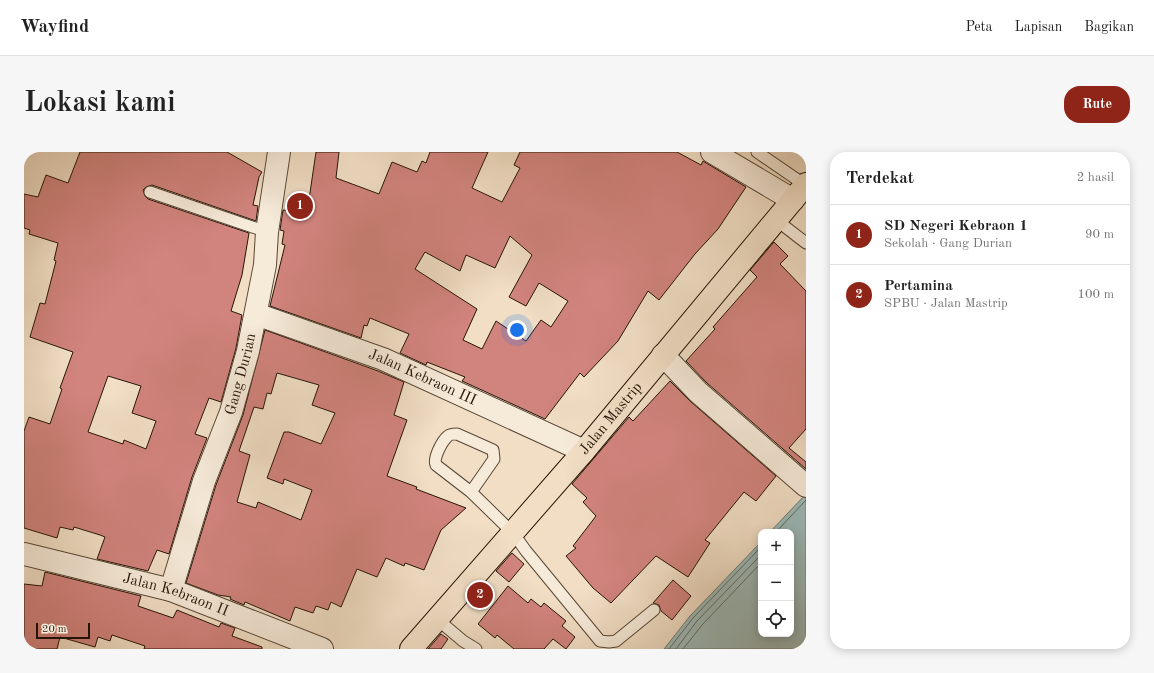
<!DOCTYPE html>
<html lang="id">
<head>
<meta charset="utf-8">
<style>
  body { margin:0; font-family:"Old Standard TT",serif; background:#f6f6f6; color:#222 }
  .controls { position:absolute; right:12px; bottom:12px; display:grid; overflow:hidden; border-radius:8px; box-shadow:0 2px 10px #0003 }
  .controls button { width:36px; height:36px; display:grid; place-items:center; padding:0; border:0; border-bottom:1px solid #e0e0e0; background:#fff; color:#222; font:20px sans-serif }
  .scale { position:absolute; left:12px; bottom:10px; width:54px; box-sizing:border-box; padding-left:4px; border:2px solid #261507; border-top:0; font-size:11px; line-height:14px; white-space:nowrap; color:#261507; -webkit-text-stroke:3px #f6ead9; paint-order:stroke }
  .you { position:absolute; left:493px; top:178px; width:14px; height:14px; margin:-10px; border:3px solid #fff; border-radius:50%; background:#1a73e8; box-shadow:0 0 0 6px #1a73e833 }
  .badge { display:grid; place-items:center; width:26px; height:26px; border-radius:50%; background:#8f2418; color:#fff; font-size:13px; font-weight:700 }
  .pin { position:absolute; translate:-50% -50%; border:2px solid #fff; box-shadow:0 1px 4px #0006 }
  .list { margin:0; padding:0; list-style:none }
  h2 { display:flex; justify-content:space-between; align-items:center; height:52px; margin:0; padding:0 16px; font-size:17px }
  h2 small { font-size:13px; font-weight:400; color:#767676 }
  .list li { display:grid; grid-template-columns:26px 1fr auto; gap:12px; align-items:center; box-sizing:border-box; height:60px; padding:0 16px; border-top:1px solid #e0e0e0 }
  .list b { display:block; font-size:15px; white-space:nowrap }
  .list p { margin:0; font-size:13px; white-space:nowrap; color:#767676 }
  .list em { font-size:13px; font-style:normal; color:#767676 }
  .icon { flex:none; width:22px; height:22px; fill:none; stroke:currentColor; stroke-width:2; stroke-linecap:round; stroke-linejoin:round }
  .map { position:relative; flex:none; width:782px; height:497px; overflow:hidden; border-radius:16px }
  header { display:flex; align-items:center; gap:24px; box-sizing:border-box; height:56px; padding:0 20px; background:#fff; border-bottom:1px solid #e0e0e0 }
  header strong { font-size:19px }
  nav { display:flex; gap:22px; margin-inline-start:auto; font-size:14px }
  .intro { display:flex; align-items:center; justify-content:space-between; box-sizing:border-box; height:96px; padding:0 24px }
  h1 { margin:0; font-size:28px }
  .button { padding:10px 18px; border-radius:16px; background:#8f2418; color:#fff; font-size:14px; font-weight:700 }
  main { display:flex; gap:24px; padding:0 24px }
  aside { flex:1; background:#fff; border-radius:16px; box-shadow:0 2px 10px #0003 }
  .map>svg:first-child { display:block }
</style>
</head>
<body>
<header>
<strong>Wayfind</strong>
<nav><a>Peta</a><a>Lapisan</a><a>Bagikan</a></nav>
</header>
<div class="intro"><h1>Lokasi kami</h1><a class="button">Rute</a></div>
<main>
<div class="map">
<svg width="782" height="497" viewBox="0 0 782 497">
  <rect width="100%" height="100%" fill="#f1dec5"/>
  <filter id="stains"><feTurbulence type="fractalNoise" baseFrequency=".005" numOctaves="4"/><feColorMatrix values="0 0 0 0 .2 0 0 0 0 .09 0 0 0 0 .02 0 0 0 .5 -.17"/></filter>
  <radialGradient id="worn" r=".72"><stop offset=".6" stop-color="#630" stop-opacity="0"/><stop offset="1" stop-color="#630" stop-opacity=".3"/></radialGradient>
  <path fill="#9cbbba" stroke="#6d7972" d="M782 342V497H640L666 464 737 390V482H767V380H746Z"/>
  <g fill="none" stroke-linecap="round" stroke-linejoin="round">
    <path stroke="#616860" stroke-width="1" d="M752 380 782 348
      M645 497 669 466 737 395
      M652 497 673 469 737 403
      M659 497 678 473 737 411"/>
  </g>
  <path fill="#d1837d" stroke="#261507" fill-rule="evenodd" d="M56 0H203L238 20 235 25 229 53 234 54 232 69 128 33 122 35 119 38 121 44 124 47 225 81 218 123 207 159 218 163 212 196 197 250 185 246 171 282 183 286 168 325 145 402 133 398 124 419 73 407 81 385 76 383 50 375 49 378 36 375 33 386 0 376V279L5 265 26 272 38 237 36 236 49 200 6 185 16 151 21 152 32 109 30 108 34 91 5 82 6 78 0 76V42L14 45 22 23 44 31ZM84 224 117 234 108 261 132 269 122 297 100 288 99 292 64 280Z
    M292 0H315L312 26 355 42 368 10 393 20 398 9 402 11 406 0H464L448 36 478 50 496 16 490 13 496 0H653L677 13 679 9 722 35 694 77 671 102 635 148 624 139 594 189 560 225 556 221 521 267 438 229 441 225 403 210 402 213 376 201 385 182 346 166 343 174 340 173 337 186 246 154 261 93 258 92 260 79 256 78 259 58 283 61ZM486 84 508 103 485 145 502 154 515 131 544 149 527 175 517 168 502 189 472 169 458 197 439 188 453 157 391 117 401 100 436 119 442 103 471 116Z
    M750 90 764 104 756 112 782 139V277L765 296 782 310V317L683 231 662 209 691 177 689 175 733 125 726 118Z
    M241 178 354 219 380 230 370 263 383 268 363 324 393 335 392 337 442 356 417 378 400 418 381 411 380 414 362 406 353 425 333 417 317 455 307 450 304 458 292 454 289 461 271 455 266 469 221 450 220 453 206 447 207 445 194 443 162 431 192 333 219 263ZM253 221 295 233 288 253 311 261 297 292 265 280H260L243 326 259 332 260 327 288 338 277 368 234 350 232 356 213 350 226 303 215 299 230 255 239 257 243 241 247 242Z
    M646 229 666 249 752 324 732 349 720 340 681 388 686 391 664 425 632 404 587 451 569 436 542 404 552 396 549 394 572 364 559 350 563 346 548 332 605 265 609 269Z
    M488 401 500 412 485 430 472 419Z
    M21 420 117 444 114 454 149 466 153 458 195 475 197 471 211 476 208 484 238 495V497H120L121 494 88 483 86 489 74 485 71 495 36 485 33 497H0V432L18 434Z
    M649 428 667 444 648 468 637 459 635 453 629 451Z
    M484 434 504 451 507 447 517 455 520 451 542 469 538 474 551 485 542 497 529 487 520 497H490L473 483 471 486 454 472Z
    M417 482 424 487 417 497H404Z"/>
  <g fill="none" stroke-linecap="round" stroke-linejoin="round">
    <g stroke="#594736" stroke-width="13">
      <path id="service" d="M733 0 781 33
        M126 40 243 80
        M751 67 782 91
        M447 340 470 307 469 298 433 282C430 282 426 282 424 284 418 289 409 306 412 313L447 340 489 381 502 399 576 489 585 490 592 489 630 458
        M413 467 439 489 452 497"/>
    </g>
    <g stroke="#594736" stroke-width="24">
      <g id="minor">
        <path d="M688 0 769 48"/>
        <path id="s1" d="M232 162 359 207 560 299"/>
        <path d="M639 203 674 240 782 334"/>
        <path id="s2" d="M147 438 180 329 207 260 224 199 241 113 243 80 255 0"/>
      </g>
    </g>
    <g stroke="#594736" stroke-width="24">
      <g id="tertiary">
        <path id="s3" d="M0 402 147 438 298 497"/>
      </g>
    </g>
    <g stroke="#261507" stroke-width="24">
      <g id="primary">
        <path id="s4" d="M387 497 560 299 782 32"/>
      </g>
    </g>
    <use href="#service" stroke="#f6ead9" stroke-width="11"/>
    <use href="#minor" stroke="#f6ead9" stroke-width="22"/>
    <use href="#tertiary" stroke="#f6ead9" stroke-width="22"/>
    <use href="#primary" stroke="#f1dec5" stroke-width="22"/>
  </g>
  <g text-anchor="middle" dominant-baseline="central" stroke-width="3" stroke-linejoin="round" paint-order="stroke">
    <g font-size="15" fill="#261507" stroke="#f6ead9">
      <text stroke="none"><textPath href="#s2" startOffset="227">Gang Durian</textPath></text>
      <text stroke="none"><textPath href="#s1" startOffset="178">Jalan Kebraon III</textPath></text>
      <text stroke="none"><textPath href="#s4" startOffset="305">Jalan Mastrip</textPath></text>
      <text stroke="none"><textPath href="#s3" startOffset="157">Jalan Kebraon II</textPath></text>
    </g>
  </g>
  <rect width="100%" height="100%" filter="url(#stains)"/>
  <rect width="100%" height="100%" fill="url(#worn)"/>
</svg>
<div class="controls">
<button>+</button>
<button>−</button>
<button><svg class="icon" aria-label="locate" viewBox="0 0 24 24"><circle cx="12" cy="12" r="6"/><path d="M12 2v4M12 18v4M2 12h4M18 12h4"/></svg></button>
</div>
<div class="scale">20 m</div>
<div class="you"></div>
<div class="pin badge" style="left:276px;top:54px">1</div>
<div class="pin badge" style="left:456px;top:443px">2</div>
</div>
<aside>
<h2>Terdekat<small>2 hasil</small></h2>
<ul class="list">
<li><span class="badge">1</span><div><b>SD Negeri Kebraon 1</b><p>Sekolah · Gang Durian</p></div><em>90 m</em></li>
<li><span class="badge">2</span><div><b>Pertamina</b><p>SPBU · Jalan Mastrip</p></div><em>100 m</em></li>
</ul>
</aside>
</main>
</body>
</html>
